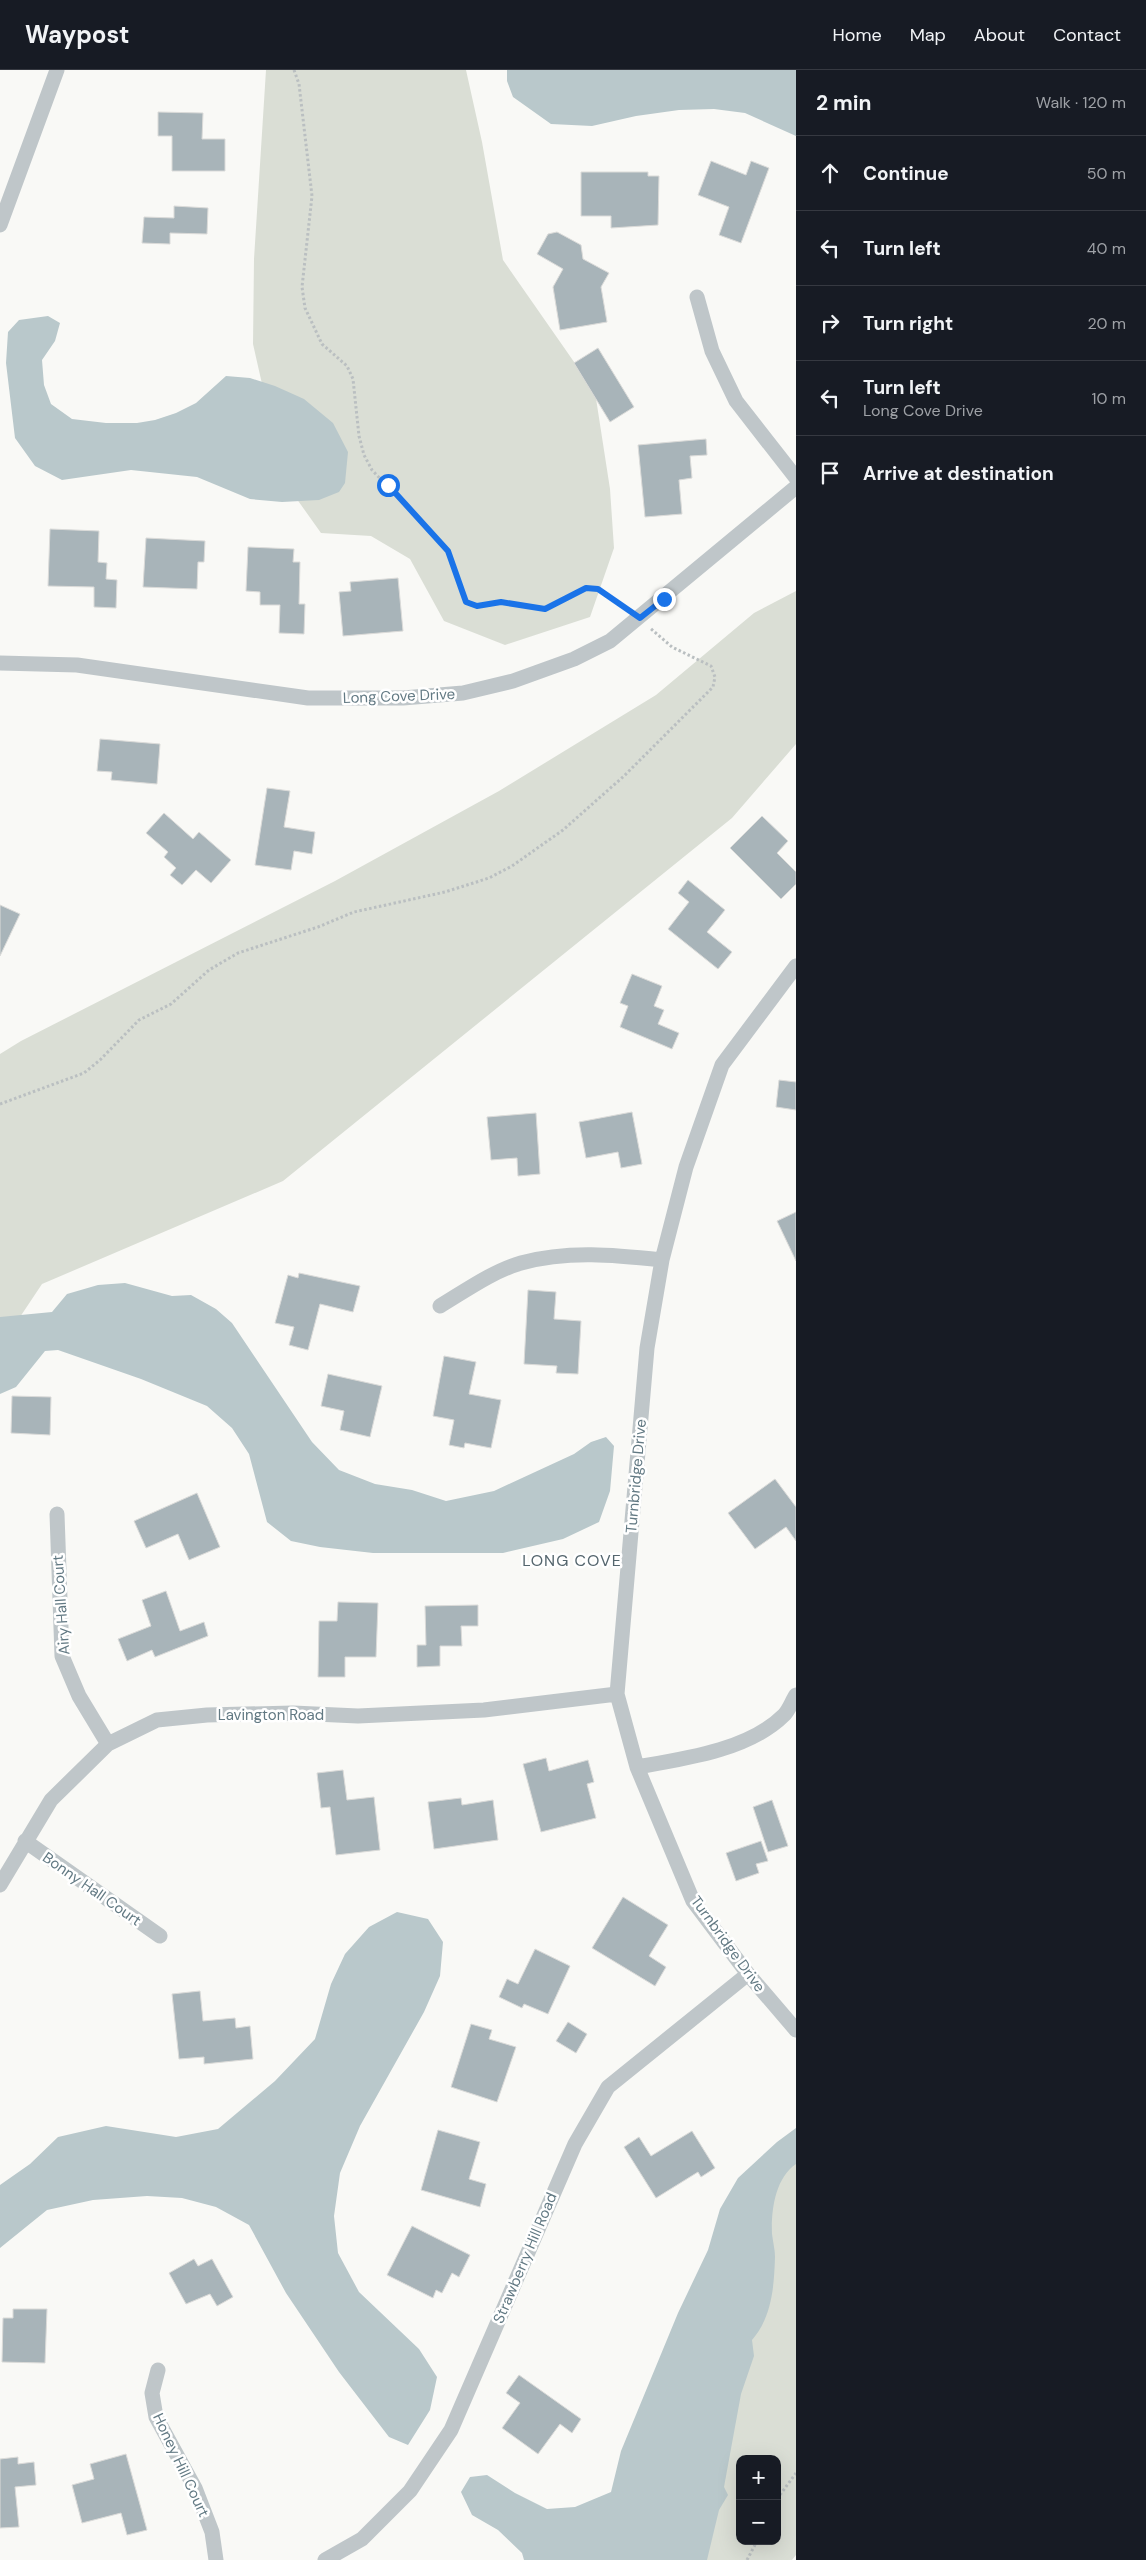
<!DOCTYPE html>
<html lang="en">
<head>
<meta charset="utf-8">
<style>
  body { margin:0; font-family:"DM Sans",sans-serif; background:#242831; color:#f1f3f6 }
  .controls { position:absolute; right:15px; bottom:15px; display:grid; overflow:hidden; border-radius:10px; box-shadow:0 5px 20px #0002 }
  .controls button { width:45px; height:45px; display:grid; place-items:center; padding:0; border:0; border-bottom:1px solid #363941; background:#171b24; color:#f1f3f6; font:25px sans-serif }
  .stop { position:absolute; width:15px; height:15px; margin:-11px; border:4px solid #1a73e8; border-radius:50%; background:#fff }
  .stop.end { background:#1a73e8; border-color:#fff; box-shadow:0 1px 5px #0008 }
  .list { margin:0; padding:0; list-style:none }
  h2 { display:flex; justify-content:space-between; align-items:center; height:65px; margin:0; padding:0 20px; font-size:21px }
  h2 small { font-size:16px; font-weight:400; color:#9ea1a6 }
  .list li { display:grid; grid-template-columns:32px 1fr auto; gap:15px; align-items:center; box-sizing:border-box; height:75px; padding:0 20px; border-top:1px solid #363941 }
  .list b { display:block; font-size:19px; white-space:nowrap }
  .list p { margin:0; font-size:16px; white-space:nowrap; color:#9ea1a6 }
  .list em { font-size:16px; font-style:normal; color:#9ea1a6 }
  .icon { flex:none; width:28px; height:28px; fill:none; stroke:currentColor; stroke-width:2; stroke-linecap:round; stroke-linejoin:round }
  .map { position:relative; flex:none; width:796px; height:2490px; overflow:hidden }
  header { display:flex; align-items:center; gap:30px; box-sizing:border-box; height:70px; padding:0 25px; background:#171b24; border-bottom:1px solid #363941 }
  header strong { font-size:24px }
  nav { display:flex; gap:28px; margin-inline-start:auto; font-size:18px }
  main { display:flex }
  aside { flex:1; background:#171b24 }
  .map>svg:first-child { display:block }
</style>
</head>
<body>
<header>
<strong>Waypost</strong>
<nav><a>Home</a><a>Map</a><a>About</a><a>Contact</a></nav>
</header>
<main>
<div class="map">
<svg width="796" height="2490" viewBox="0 0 796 2490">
  <rect width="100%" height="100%" fill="#f9f9f6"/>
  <path fill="#daded5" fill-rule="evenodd" d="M266 0H466L482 72 503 190 595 322 610 419 614 478 590 547 505 575 444 551 410 489 371 466 321 463 284 411 253 274 254 189Z
    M796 521V674L732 748 283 1111 42 1214 0 1277V984L21 971 335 811 499 721 656 625 754 543Z
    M796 2069V2485L792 2490H601ZM740 2389H777V2471H740Z"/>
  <path fill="#b9c8cb" d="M507 0H796V66L745 43 714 39 679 40 636 46 592 56 551 54 513 27 507 11Z
    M48 246 60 253 55 271 42 290 44 315 51 334 72 349 106 353H137L155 350 176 343 196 333 226 306 250 308 275 316 304 329 333 353 348 382 345 413 339 422 319 430 282 432 250 429 197 407 131 400 62 410 35 396 15 368 6 293 8 262 19 250Z
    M125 1213 172 1226 191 1225 216 1239 232 1253 312 1372 339 1400 375 1414 412 1420 446 1431 494 1421 574 1384 591 1372 606 1367 614 1376 610 1421 599 1452 563 1469 503 1483H373L320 1477 291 1471 267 1452 249 1384 232 1358 207 1336 141 1309 58 1280 45 1281 16 1317 0 1324V1247L52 1242 67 1224 98 1215Z
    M397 1842 428 1849 443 1872 440 1906 424 1942 360 2056 340 2103 334 2146 338 2183 359 2222 419 2279 437 2307 430 2340 408 2375 389 2367 339 2302 286 2223 249 2155 216 2137 182 2128 147 2126 93 2130 47 2140 0 2178V2115L30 2094 58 2067 106 2056 176 2067 218 2059 275 2011 315 1969 331 1914 345 1884 369 1857Z
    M796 2058V2094C775 2108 771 2141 772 2164 773 2172 775 2180 775 2187 774 2217 772 2247 752 2270L754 2286 741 2324 724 2417 728 2425 719 2440 707 2490H524L522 2483 498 2460 472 2445 461 2422 470 2407 487 2405 515 2423 547 2439 575 2437 611 2422 621 2381 678 2243 708 2180 720 2139 738 2108 777 2072Z"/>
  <path fill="#a8b4b9" stroke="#dbdbd9" d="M158 42 203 43 202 69H225V101H172V66H158Z
    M711 91 746 105 751 91 769 98 741 173 719 165 729 137 698 125Z
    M581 102H648V106H659L658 155 611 158V146H581Z
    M174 136 208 138 207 164 170 163V174L142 173 144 147 174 148Z
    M557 162 581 175 583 189 609 203 601 217 607 252 560 260 553 217 563 199 537 184 548 164Z
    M598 278 634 337 610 352 574 293Z
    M706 369 707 385 690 386 692 408 679 410 682 444 645 447 638 375Z
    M50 459 99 461 98 492 107 493 106 509 117 510 116 538 94 537V517L48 516Z
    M146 468 205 471 204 492H198L197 519 143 517Z
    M248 477 294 479 293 492H300L299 534H305L304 564 279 563 280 535H260V522L246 521Z
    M398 508 403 561 343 566 339 522 351 521 350 512Z
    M100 669 160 674 157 714 111 710 112 702 97 701Z
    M267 718 290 721 284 757 315 762 312 784 294 781 291 800 255 795Z
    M164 743 193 769 199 762 231 790 211 813 196 800 182 815 170 805 176 798 164 787 168 782 146 763Z
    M762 746 788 771 777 783 796 802V814L781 829 730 778Z
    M688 810 725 840 707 862 732 882 718 899 668 859 689 832 678 823Z
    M0 835 20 844 0 886Z
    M632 904 662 916 654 936 664 940 658 954 679 963 672 979 620 957 628 936 620 933Z
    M779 1010 796 1012V1040L776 1037Z
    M632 1042 642 1094 621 1098 618 1082 586 1088 579 1052Z
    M536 1043 540 1104 518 1106 517 1088 491 1090 487 1047Z
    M796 1142V1191L777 1151Z
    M299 1203 360 1216 353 1242 320 1234 308 1280 289 1275 294 1257 275 1253 288 1205 298 1208Z
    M528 1220 556 1222 554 1249 581 1251 578 1304 556 1303 557 1296 524 1294Z
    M444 1286 476 1292 469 1324 501 1330 491 1378 465 1373 464 1378 449 1375 454 1350 433 1346Z
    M328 1304 382 1316 370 1367 340 1360 344 1341 321 1336Z
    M12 1326 51 1327 50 1365 11 1363Z
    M775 1409 796 1437V1471L786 1457 755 1479 728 1443Z
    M197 1423 220 1477 189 1490 178 1464 146 1478 134 1451Z
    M166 1521 180 1561 204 1552 208 1566 155 1587 152 1580 127 1591 118 1569 151 1556 142 1530Z
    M338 1532 378 1533 376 1587H345V1607H318L319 1551H337Z
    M478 1535V1556H461L462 1576H440V1596L417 1597V1575H426L425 1536Z
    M546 1688 549 1701 588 1690 594 1712 587 1714 596 1748 541 1762 523 1694Z
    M343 1700 347 1730 374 1727 380 1780 336 1785 330 1737 321 1738 317 1703Z
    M461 1728 462 1735 493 1730 498 1770 434 1779 428 1732Z
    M772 1730 788 1776 768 1782 753 1737Z
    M761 1771 768 1791 756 1794 759 1803 736 1811 726 1783Z
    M623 1827 668 1855 649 1886 666 1897 655 1916 592 1878Z
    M535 1879 570 1896 548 1944 524 1934 522 1938 499 1927 507 1909 518 1914Z
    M200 1921 203 1951 235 1948 236 1958 250 1956 253 1989 204 1994V1987L179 1989 172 1924Z
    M568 1952 587 1964 576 1983 556 1971Z
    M471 1954 492 1960 489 1969 516 1977 497 2032 451 2017Z
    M438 2060 480 2072 469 2109 486 2114 480 2137 421 2120Z
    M692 2061 715 2098 701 2107 698 2102 656 2128 624 2077 639 2067 651 2086Z
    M412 2156 470 2185 459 2207 452 2203 442 2223 436 2220 433 2228 387 2205Z
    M194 2189 198 2196 212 2189 233 2227 217 2236 210 2224 186 2234 169 2203Z
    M13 2239H47L45 2293 2 2292 3 2248H13Z
    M519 2305 581 2349 572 2363 560 2354 538 2384 502 2358 520 2333 506 2323Z
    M126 2384 147 2460 127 2465 121 2443 82 2453 72 2415 94 2409 90 2394Z
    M18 2387V2394L34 2392 36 2415 15 2417 19 2457 0 2458V2389Z"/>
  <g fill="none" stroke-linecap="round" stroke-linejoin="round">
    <path stroke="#babfc1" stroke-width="3" stroke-dasharray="2.5 2.5" stroke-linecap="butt" d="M294 0 299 14 312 126 302 217 305 238 322 274 347 296 353 309 359 366 364 385 372 400 448 481 467 532 477 536 501 532 545 539 586 518 598 519 626 538
      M0 1034 84 1003 100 990 139 950 171 934 209 900 238 883 318 857 354 842 445 822 489 808 512 796 563 760 624 706 713 617 715 607 711 596 672 577 650 558
      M777 2429 796 2403
      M747 2490 757 2471"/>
    <path stroke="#bfc6c9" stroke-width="15" d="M0 155 57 0
      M697 227 712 281 736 331 796 408
      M0 593 77 595 308 628H403L463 623 513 611 574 589 610 571 796 417
      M796 896 722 995 686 1097 662 1190 647 1278 617 1624 637 1697 693 1831 748 1904 796 1960
      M440 1236C465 1221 493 1201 521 1193 568 1180 615 1185 662 1190
      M57 1444 62 1586 79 1626 108 1674
      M637 1697C684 1689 749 1680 784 1645 789 1640 792 1631 796 1625
      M25 1771 160 1866
      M0 1815 51 1730 108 1674 157 1650 207 1645 293 1643 358 1646 484 1640 617 1624
      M158 2300 152 2323 156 2347 195 2418 212 2462 216 2490
      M325 2490 362 2469 410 2421 451 2360 575 2074 608 2017 748 1904"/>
  </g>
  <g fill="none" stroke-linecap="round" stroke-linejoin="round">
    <path stroke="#1a73e8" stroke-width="6" d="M388 415 448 481 466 532 477 536 501 532 545 539 586 518 598 519 640 548 664 529"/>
  </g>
  <g text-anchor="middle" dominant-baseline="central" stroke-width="5" stroke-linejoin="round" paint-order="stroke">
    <g font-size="15" fill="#627983" stroke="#fff">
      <text transform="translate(399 626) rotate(-2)">Long Cove Drive</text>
      <text transform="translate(636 1406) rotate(-85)">Turnbridge Drive</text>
      <text transform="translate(61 1535) rotate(-94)">Airy Hall Court</text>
      <text x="271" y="1645">Lavington Road</text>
      <text transform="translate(92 1819) rotate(35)">Bonny Hall Court</text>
      <text transform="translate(728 1874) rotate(54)">Turnbridge Drive</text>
      <text transform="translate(525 2188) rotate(-67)">Strawberry Hill Road</text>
      <text transform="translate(181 2395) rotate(65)">Honey Hill Court</text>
    </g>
    <g font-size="16" letter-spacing="1" fill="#55666e" stroke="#fff">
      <text x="572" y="1490">LONG COVE</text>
    </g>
  </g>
</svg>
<div class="controls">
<button>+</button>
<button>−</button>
</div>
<div class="stop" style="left:388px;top:415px"></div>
<div class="stop end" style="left:664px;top:529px"></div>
</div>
<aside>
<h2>2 min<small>Walk · 120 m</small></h2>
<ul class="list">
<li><svg class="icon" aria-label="ahead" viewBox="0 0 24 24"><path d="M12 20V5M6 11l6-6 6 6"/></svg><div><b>Continue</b></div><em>50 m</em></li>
<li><svg class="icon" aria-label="left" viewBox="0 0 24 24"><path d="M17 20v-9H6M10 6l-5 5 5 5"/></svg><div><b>Turn left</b></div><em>40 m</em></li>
<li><svg class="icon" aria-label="right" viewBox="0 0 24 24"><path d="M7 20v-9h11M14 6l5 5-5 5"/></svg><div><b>Turn right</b></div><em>20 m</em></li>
<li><svg class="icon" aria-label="left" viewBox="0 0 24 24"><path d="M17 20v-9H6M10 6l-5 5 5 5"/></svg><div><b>Turn left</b><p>Long Cove Drive</p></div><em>10 m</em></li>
<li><svg class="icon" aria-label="arrive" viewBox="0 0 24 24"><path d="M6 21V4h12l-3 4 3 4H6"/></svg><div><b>Arrive at destination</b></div></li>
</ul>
</aside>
</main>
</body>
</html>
